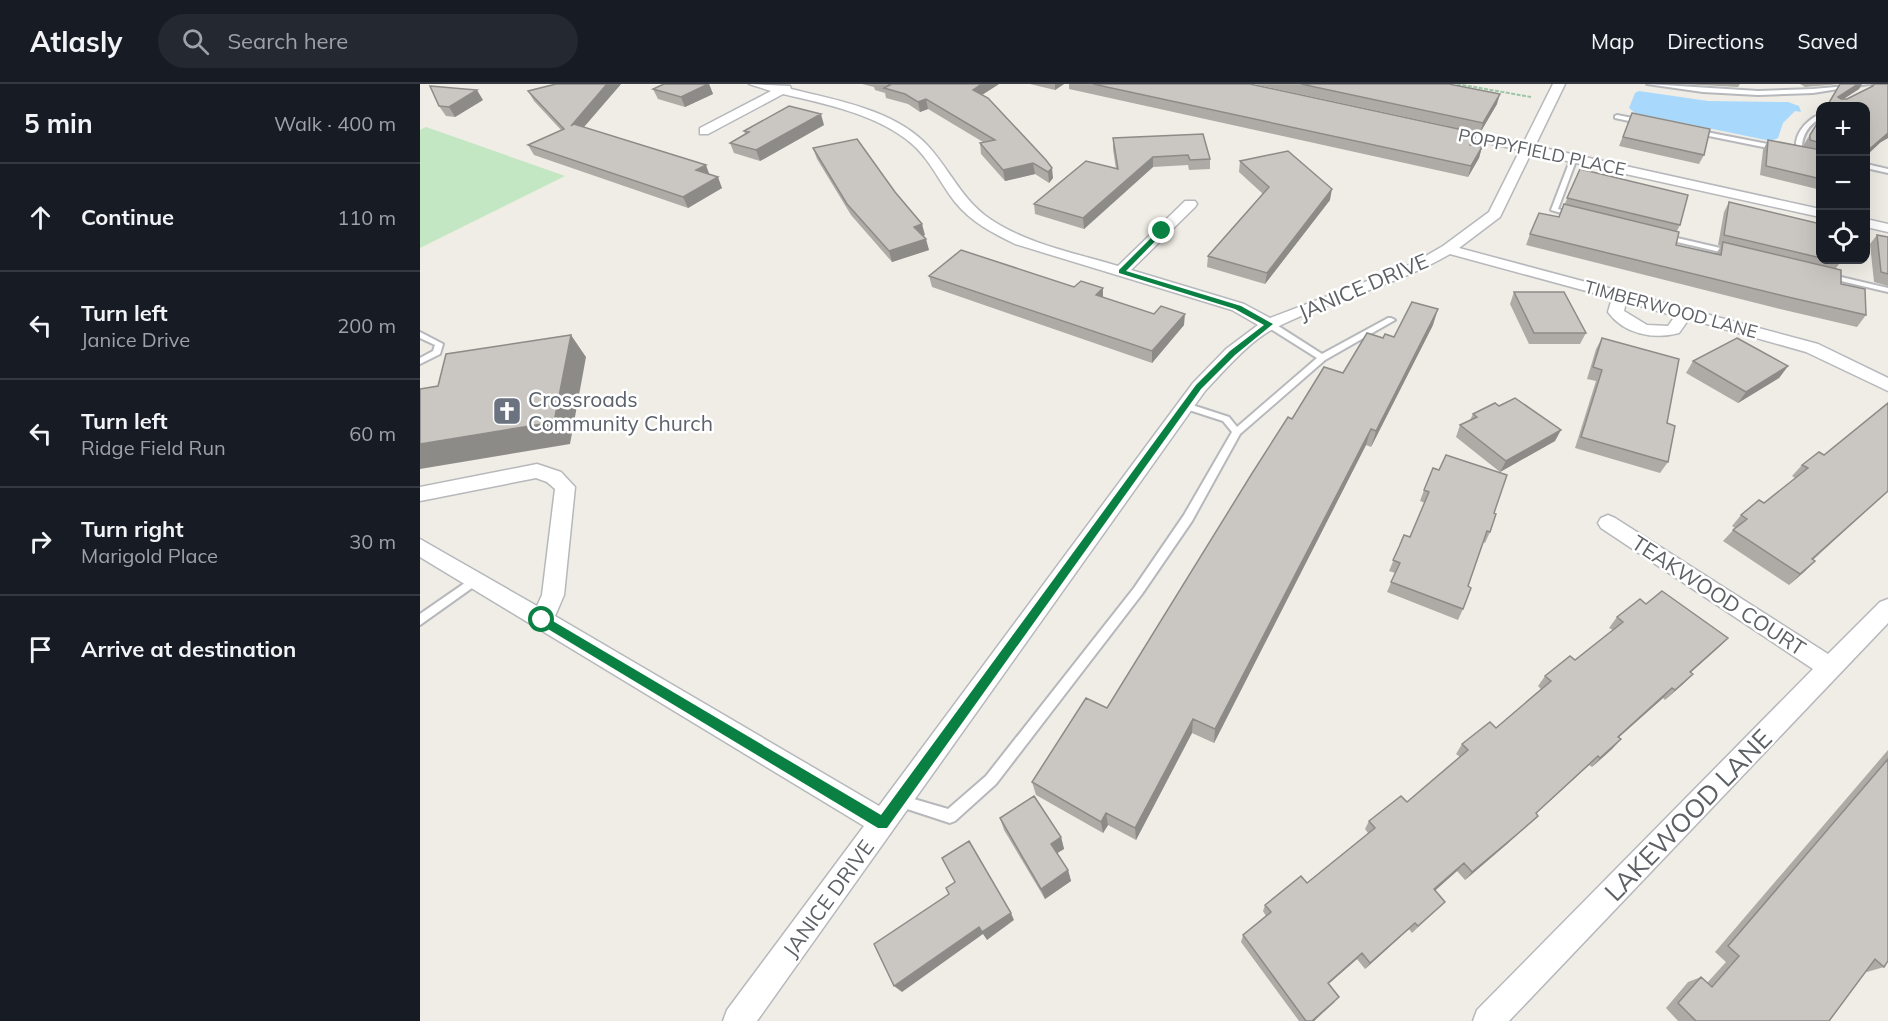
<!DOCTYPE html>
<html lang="en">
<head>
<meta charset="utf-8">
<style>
  body { margin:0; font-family:Mulish,sans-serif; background:#242831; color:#f1f3f6 }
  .controls { position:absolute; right:18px; top:18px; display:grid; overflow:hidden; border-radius:12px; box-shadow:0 6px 24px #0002 }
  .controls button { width:54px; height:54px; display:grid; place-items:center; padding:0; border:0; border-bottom:2px solid #363941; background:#171b24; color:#f1f3f6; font:30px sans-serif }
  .stop { position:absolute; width:18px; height:18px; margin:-14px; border:4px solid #0b8043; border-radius:50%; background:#fff }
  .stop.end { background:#0b8043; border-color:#fff; box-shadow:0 2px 6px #0008 }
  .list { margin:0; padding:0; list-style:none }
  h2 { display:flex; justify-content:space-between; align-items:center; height:78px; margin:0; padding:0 24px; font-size:26px }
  h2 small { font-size:20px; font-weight:400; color:#9ea1a6 }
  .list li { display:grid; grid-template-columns:39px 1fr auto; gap:18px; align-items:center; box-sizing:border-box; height:108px; padding:0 24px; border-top:2px solid #363941 }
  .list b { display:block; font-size:22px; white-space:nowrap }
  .list p { margin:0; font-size:20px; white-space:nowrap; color:#9ea1a6 }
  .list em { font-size:20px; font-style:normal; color:#9ea1a6 }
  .icon { flex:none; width:33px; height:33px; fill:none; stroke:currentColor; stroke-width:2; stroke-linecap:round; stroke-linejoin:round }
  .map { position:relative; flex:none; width:1468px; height:937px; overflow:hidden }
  header { display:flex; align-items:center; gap:36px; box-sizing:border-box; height:84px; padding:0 30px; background:#171b24; border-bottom:2px solid #363941 }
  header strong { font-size:28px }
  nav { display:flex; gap:33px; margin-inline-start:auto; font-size:21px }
  .search { width:420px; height:54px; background:#242831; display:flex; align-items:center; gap:15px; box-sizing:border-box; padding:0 21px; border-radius:33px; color:#9ea1a6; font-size:22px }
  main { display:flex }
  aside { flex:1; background:#171b24 }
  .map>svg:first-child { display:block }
</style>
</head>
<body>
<header>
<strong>Atlasly</strong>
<div class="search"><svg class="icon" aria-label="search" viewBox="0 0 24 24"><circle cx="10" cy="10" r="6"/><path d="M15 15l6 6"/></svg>Search here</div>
<nav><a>Map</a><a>Directions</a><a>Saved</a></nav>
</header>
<main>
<aside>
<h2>5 min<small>Walk · 400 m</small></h2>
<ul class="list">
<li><svg class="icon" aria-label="ahead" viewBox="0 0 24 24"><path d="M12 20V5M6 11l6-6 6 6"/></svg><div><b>Continue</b></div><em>110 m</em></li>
<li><svg class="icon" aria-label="left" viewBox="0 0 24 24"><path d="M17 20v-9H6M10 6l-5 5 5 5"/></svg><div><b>Turn left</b><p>Janice Drive</p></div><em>200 m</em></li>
<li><svg class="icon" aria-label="left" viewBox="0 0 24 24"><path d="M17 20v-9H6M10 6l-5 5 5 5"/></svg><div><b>Turn left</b><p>Ridge Field Run</p></div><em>60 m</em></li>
<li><svg class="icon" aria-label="right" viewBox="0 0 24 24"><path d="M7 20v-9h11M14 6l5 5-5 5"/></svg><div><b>Turn right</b><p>Marigold Place</p></div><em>30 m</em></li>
<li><svg class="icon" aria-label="arrive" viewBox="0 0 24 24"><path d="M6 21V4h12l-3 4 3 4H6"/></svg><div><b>Arrive at destination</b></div></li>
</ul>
</aside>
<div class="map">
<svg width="1468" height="937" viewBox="0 0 1468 937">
  <rect width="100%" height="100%" fill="#efede5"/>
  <path fill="#c3e6c3" d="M6 43 145 92 0 164V46Z"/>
  <path fill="#a8d9fc" d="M1219 7 1288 17 1368 18 1379 22 1381 28 1375 27 1363 39 1358 54 1351 57 1215 29 1209 24 1215 9Z"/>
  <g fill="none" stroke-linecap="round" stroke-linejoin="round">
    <g stroke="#b6b8bc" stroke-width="4">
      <path id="lane" d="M1227 0 1338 7 1393 5 1449 0 1393 9 1338 11 1283 8Z
        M1400 30V34C1388 42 1381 52 1382 67L1400 71V75L1377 69C1372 52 1385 37 1400 30Z
        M1197 31 1223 36 1226 38 1223 40 1195 34V32Z
        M1276 46 1358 62 1361 64 1358 66 1274 49 1273 48Z
        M1154 72 1157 74 1138 125 1157 130 1158 131 1155 133 1131 126 1151 74Z
        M1446 80 1468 85V89L1446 84Z
        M1240 150 1313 167 1317 169 1313 171 1240 154Z
        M1404 189 1468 204V208L1404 193Z
        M968 234H971L975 236 905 276 820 350 772 437 722 510 576 700 535 737 530 739 475 721 473 717 475 713 480 711 528 725 566 692 714 504 764 431 812 348 803 337 763 324 762 322 763 320H769L809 333 817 343 897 274 846 242V238H852L902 270Z
        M0 248 23 260 20 270 0 280V274L13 267 15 261 0 254Z
        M55 492 59 493 60 496 59 499 0 541V530Z"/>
    </g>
    <g stroke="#b6b8bc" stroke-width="3">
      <path id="street" d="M329 0 370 2 371 5C416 16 475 26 508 62 530 86 542 116 570 135 607 160 655 169 698 182L765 117H775L777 120 775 123 711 186 824 220 850 234 992 180 1023 162 1069 128 1100 66 1025 50 1023 47 1029 43 1103 60 1133 0H1145L1115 62 1400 125V133L1111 69 1080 133 1039 164 1398 260 1468 294V307L1386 268 1269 235 1259 249C1233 256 1204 250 1188 228L1192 214 1030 170C975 202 913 215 857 243 831 255 805 286 785 307L337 937H303L307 926 444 742 0 473V455L117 522 122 511 135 405 127 398 116 394 0 417V403L117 380 141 388 155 403 144 511 135 532 459 722 773 299 806 265 838 241 812 226 595 160C573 149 551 138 535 118 520 99 510 75 491 59 456 30 406 20 363 10L288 50H280V44L351 7ZM1206 218 1255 232 1248 242 1227 241 1204 227Z
        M1446 135 1468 140V148L1446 143Z
        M1188 431 1195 434 1408 570 1460 518 1468 515V539L1089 937H1053L1057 926 1393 585 1181 444 1178 439 1181 434Z"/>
    </g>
    <path stroke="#9cc6a7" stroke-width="2" stroke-dasharray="4 1.5" stroke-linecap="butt" d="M1037 0 1111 13"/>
    <use href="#lane" fill="#fff" fill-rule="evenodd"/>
    <use href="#street" fill="#fff" fill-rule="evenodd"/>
  </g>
  <path fill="#aeaba7" d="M136 0H201L164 43 290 91 302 104 268 124 114 71 108 61 141 46 114 17 108 7Z
    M289 0 293 10 265 23 238 15 233 5Z
    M442 0H579L562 11 626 76 633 94 629 99 615 90 585 97 561 70 560 59 563 58 508 25 500 28 488 20 466 14 465 9 455 6 454 3Z
    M610 0H644L635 6Z
    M649 0H830L1057 49 1053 61 1062 63 1059 74 1048 93 649 5Z
    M834 0H1029L1077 20 1060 49Z
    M1263 0H1320L1318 3Z
    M1380 0H1442L1439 5 1423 15H1427L1450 3 1451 0H1468V54L1461 58 1446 22H1407L1420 0 1385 3Z
    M63 16 35 33 26 32 19 22Z
    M1212 29 1284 71 1279 80 1199 62Z
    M1401 33V106L1340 91 1343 66 1348 56 1384 63V60Z
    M404 41 340 77 314 69 310 59 325 50 324 47Z
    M693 54 790 75V85L769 86 768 81 733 83 664 145 615 130 614 120 696 85 693 65Z
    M393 64 505 151 503 152 509 166 472 178 431 131 397 75Z
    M820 77 910 116 845 200 787 183 788 172 843 110 819 88Z
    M1160 85 1260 141 1257 147 1256 161 1296 170 1301 162 1298 161 1304 128 1309 118 1401 140V176H1420V179L1416 184 1421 200 1446 231 1437 243 1360 225 1106 161 1110 150 1139 133Z
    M1457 151 1468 153V202L1454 198 1450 160Z
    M509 192 654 203 683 204V214L764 241 732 279 512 203Z
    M1094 208 1166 249 1160 260H1109L1090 220Z
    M1013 241 951 363 946 361 794 659 772 649 716 756 688 741 683 749 616 711 612 698 687 624 872 335 963 254 974 253Z
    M1182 254 1247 339 1248 378 1240 389 1155 364 1176 297 1167 295 1176 265Z
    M1273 277 1368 282 1359 294 1318 319 1266 289Z
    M1468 319V407L1393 476 1384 488 1369 501 1303 457 1315 444 1312 442 1321 431 1344 419 1375 394 1372 392 1382 381 1404 371Z
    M1053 330 1135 357 1080 388 1036 353 1040 341 1050 336Z
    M1004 406 1074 429 1070 448 1065 459 1063 458 1048 502 1043 525 1038 536 967 508 975 489 969 487 979 463 990 453 1005 419 1000 417Z
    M1226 520 1308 554 1271 588 1263 600 1245 616 1243 614 1199 653 1201 655 1192 665 1172 683 1169 681 1116 729 1118 732 1087 760 1045 796 1037 787 1015 806 1025 818 992 849 989 845 945 885 937 875 908 900 915 918 894 937H879L821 858 823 851 846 832 843 827 845 821 887 799 948 749 945 745 949 737 987 718 1040 673 1036 670 1042 660 1076 644 1121 605 1118 602 1125 592 1155 576 1193 546 1189 544 1197 533Z
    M1468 666V877L1464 883 1447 888 1445 887 1409 937H1258L1246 924 1268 898 1281 893 1287 899 1306 878 1295 868Z
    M580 734 641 753 644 765 637 769 648 786 651 797 625 815 584 746Z"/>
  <path fill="#8d8b88" d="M187 0H201L156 52 151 42Z
    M289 0 293 10 265 23 261 13Z
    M562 0H579L554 16 553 6Z
    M635 0H644L635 6Z
    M1438 0H1442L1439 5 1413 22 1418 13Z
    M57 6 63 16 35 33 29 23Z
    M1080 10 1077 20 1060 49 1063 39Z
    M506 15 508 25 500 28 498 18Z
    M401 30 404 41 340 77 336 66Z
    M1057 49 1054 59 1047 71 1050 61Z
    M1468 49V54L1461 58 1446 72V68Z
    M1062 63 1059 74 1048 93 1051 82Z
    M733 73V83L664 145 663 134Z
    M613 79 615 90 585 97 583 86Z
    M286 81 290 92 276 86Z
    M632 84 633 94 629 99 628 88Z
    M298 93 302 104 268 124 263 113Z
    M912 105 910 116 845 200 847 189Z
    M502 140 505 151 497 154 494 143Z
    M506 155 509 166 472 178 469 167Z
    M683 204V215L676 211Z
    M1018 225 1013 241 951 363 956 347Z
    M765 230 764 241 732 279V267Z
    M151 251 166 273 150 360 0 385V360Z
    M1368 282 1359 294 1318 319 1326 308Z
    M951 345 946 361 794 659 795 645Z
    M1141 346 1135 357 1080 388 1086 377Z
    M1395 477 1384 488 1369 501 1380 490Z
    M1308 554 1298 564 1260 598 1270 588Z
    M1273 590 1263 600 1245 616 1255 606Z
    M1252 604 1243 614 1189 662 1198 653Z
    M773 635 772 649 716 756 715 744Z
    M1201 655 1192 665 1172 683 1180 674Z
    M1178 672 1169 681 1108 737 1116 729Z
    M686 729 688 741 683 749 681 738Z
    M1118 732 1087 760 1045 796 1052 788Z
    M641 753 644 765 634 771 631 760Z
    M1044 779 1037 787 1008 813 1014 805Z
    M648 786 651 797 625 815 621 805Z
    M591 829 594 836 567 856 563 850 482 908 474 902 559 843Z
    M995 839 989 845 945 885 950 879Z
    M942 869 937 875 904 904 908 899Z
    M919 913 894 937H892Z"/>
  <path fill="#cac7c2" stroke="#8d8b88" stroke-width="1.5" d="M136 0H187L151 42 154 40 286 81 276 86 298 93 263 113 108 61 144 45 108 7Z
    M244 0H288L261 13 233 5Z
    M468 0H562L553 6 568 14 626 76 632 84 628 88 613 79 583 86 560 59 575 56 506 15 498 18 485 10 464 4 470 1Z
    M673 0H830L1057 49 1050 61 1062 63 1051 82Z
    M881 0H1029L1080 10 1063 39Z
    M1420 0H1438L1418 13 1421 15H1427L1453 2 1454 0H1468V49L1446 68V22H1407Z
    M10 2 57 6 29 23 19 22Z
    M369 22 401 30 336 66 310 59 329 48 324 47Z
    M1212 29 1290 45 1284 71 1203 53Z
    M1401 33V59L1390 56V51Z
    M783 50 790 75 770 76 768 71 733 73 663 134 614 120 666 77 698 85 693 54Z
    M437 55 475 108 502 140 494 143 506 155 469 167 427 120 393 64Z
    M1348 56 1401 66V95L1346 82Z
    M868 67 912 105 847 189 788 172 849 103 820 77Z
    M1160 85 1268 111 1260 141 1147 114Z
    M1309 118 1401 140V174L1304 151Z
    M1144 120 1259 148 1256 161 1301 171 1303 158 1421 186V200L1445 205 1446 231 1368 213 1110 150 1119 129 1139 133Z
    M1457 151 1468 153V190L1461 188Z
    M541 166 654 203 661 197 683 204 676 211 734 230 741 222 765 230 732 267 509 192Z
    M1406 176H1420V179Z
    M1094 208H1144L1166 249H1114Z
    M992 218 1018 225 956 347 951 345 795 645 773 635 715 744 686 729 681 738 612 698 666 614 687 624 831 391 868 333 872 335 904 283 923 289 947 249 963 254 965 250 974 253Z
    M151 251 134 338 0 360V305L18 302 26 270Z
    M1182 254 1259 275 1247 339 1255 342 1248 378 1161 353 1182 286 1173 283Z
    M1317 254 1368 282 1326 308 1273 277Z
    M1095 314 1141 346 1086 377 1040 341 1057 333 1053 330 1075 319 1079 322Z
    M1468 319V407L1392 475 1395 477 1380 490 1313 446 1327 435 1321 431 1339 416 1344 419 1388 384 1382 381 1399 368 1404 371Z
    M1026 371 1087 391 1074 429 1076 430 1070 448 1067 447 1048 502 1051 504 1043 525 971 498 980 479 973 476 979 463 984 451 990 453 1009 408 1004 406 1013 384 1019 386Z
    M1242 507 1308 554 1270 588 1273 590 1255 606 1252 604 1198 653 1201 655 1180 674 1178 672 1116 729 1118 732 1095 752 1052 788 1044 779 1014 805 1025 818 998 842 995 839 950 879 942 869 908 899 919 913 892 937H886L823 851 851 828 845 821 881 792 887 799 955 744 949 737 981 712 987 718 1048 666 1042 660 1070 638 1076 644 1131 597 1125 592 1150 572 1155 576 1203 538 1197 533 1220 515 1226 520Z
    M1468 675V877L1464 883 1455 875 1409 937H1276L1258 919 1281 893 1292 903 1319 872 1308 862Z
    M614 712 641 753 631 760 648 786 621 805 580 734Z
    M549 757 591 829 562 848 559 843 474 902 454 860 529 810 526 804 535 798 522 774Z"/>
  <path fill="#0b8043" d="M739 146 745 147 706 187 821 222 853 240 815 271 781 305 467 744H458L118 539V533H126L461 731 776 301 810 267 844 241 815 225 699 189V186Z"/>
  <defs>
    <g id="church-square" transform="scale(1.5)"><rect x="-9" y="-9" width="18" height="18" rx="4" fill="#6b7280" stroke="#fff"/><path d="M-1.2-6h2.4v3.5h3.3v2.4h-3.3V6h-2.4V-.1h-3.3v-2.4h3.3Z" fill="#fff"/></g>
  </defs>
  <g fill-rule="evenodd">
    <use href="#church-square" x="87" y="327"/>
  </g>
  <g text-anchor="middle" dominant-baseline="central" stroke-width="5" stroke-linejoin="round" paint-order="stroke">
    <g font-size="18" fill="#5d6165" stroke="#fff">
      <text transform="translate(1122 68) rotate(12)">POPPYFIELD PLACE</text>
      <text transform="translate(1251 225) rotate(15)">TIMBERWOOD LANE</text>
    </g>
    <g font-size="21" fill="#5d6165" stroke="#fff">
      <text transform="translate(943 202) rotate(-23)">JANICE DRIVE</text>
      <text transform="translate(1299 511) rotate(33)">TEAKWOOD COURT</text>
      <text transform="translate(408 814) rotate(-54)">JANICE DRIVE</text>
    </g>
    <g font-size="21" fill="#5b616d" stroke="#fff" text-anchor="start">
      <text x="108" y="315">Crossroads<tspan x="108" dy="24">Community Church</tspan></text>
    </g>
    <g font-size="26" fill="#5d6165" stroke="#fff">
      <text transform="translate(1268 731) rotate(-46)">LAKEWOOD LANE</text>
    </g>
  </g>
</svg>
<div class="controls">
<button>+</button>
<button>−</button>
<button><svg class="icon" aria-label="locate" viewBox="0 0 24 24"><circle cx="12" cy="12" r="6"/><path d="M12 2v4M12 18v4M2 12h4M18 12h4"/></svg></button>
</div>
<div class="stop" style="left:122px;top:536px"></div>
<div class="stop end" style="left:742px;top:147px"></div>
</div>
</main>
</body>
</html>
